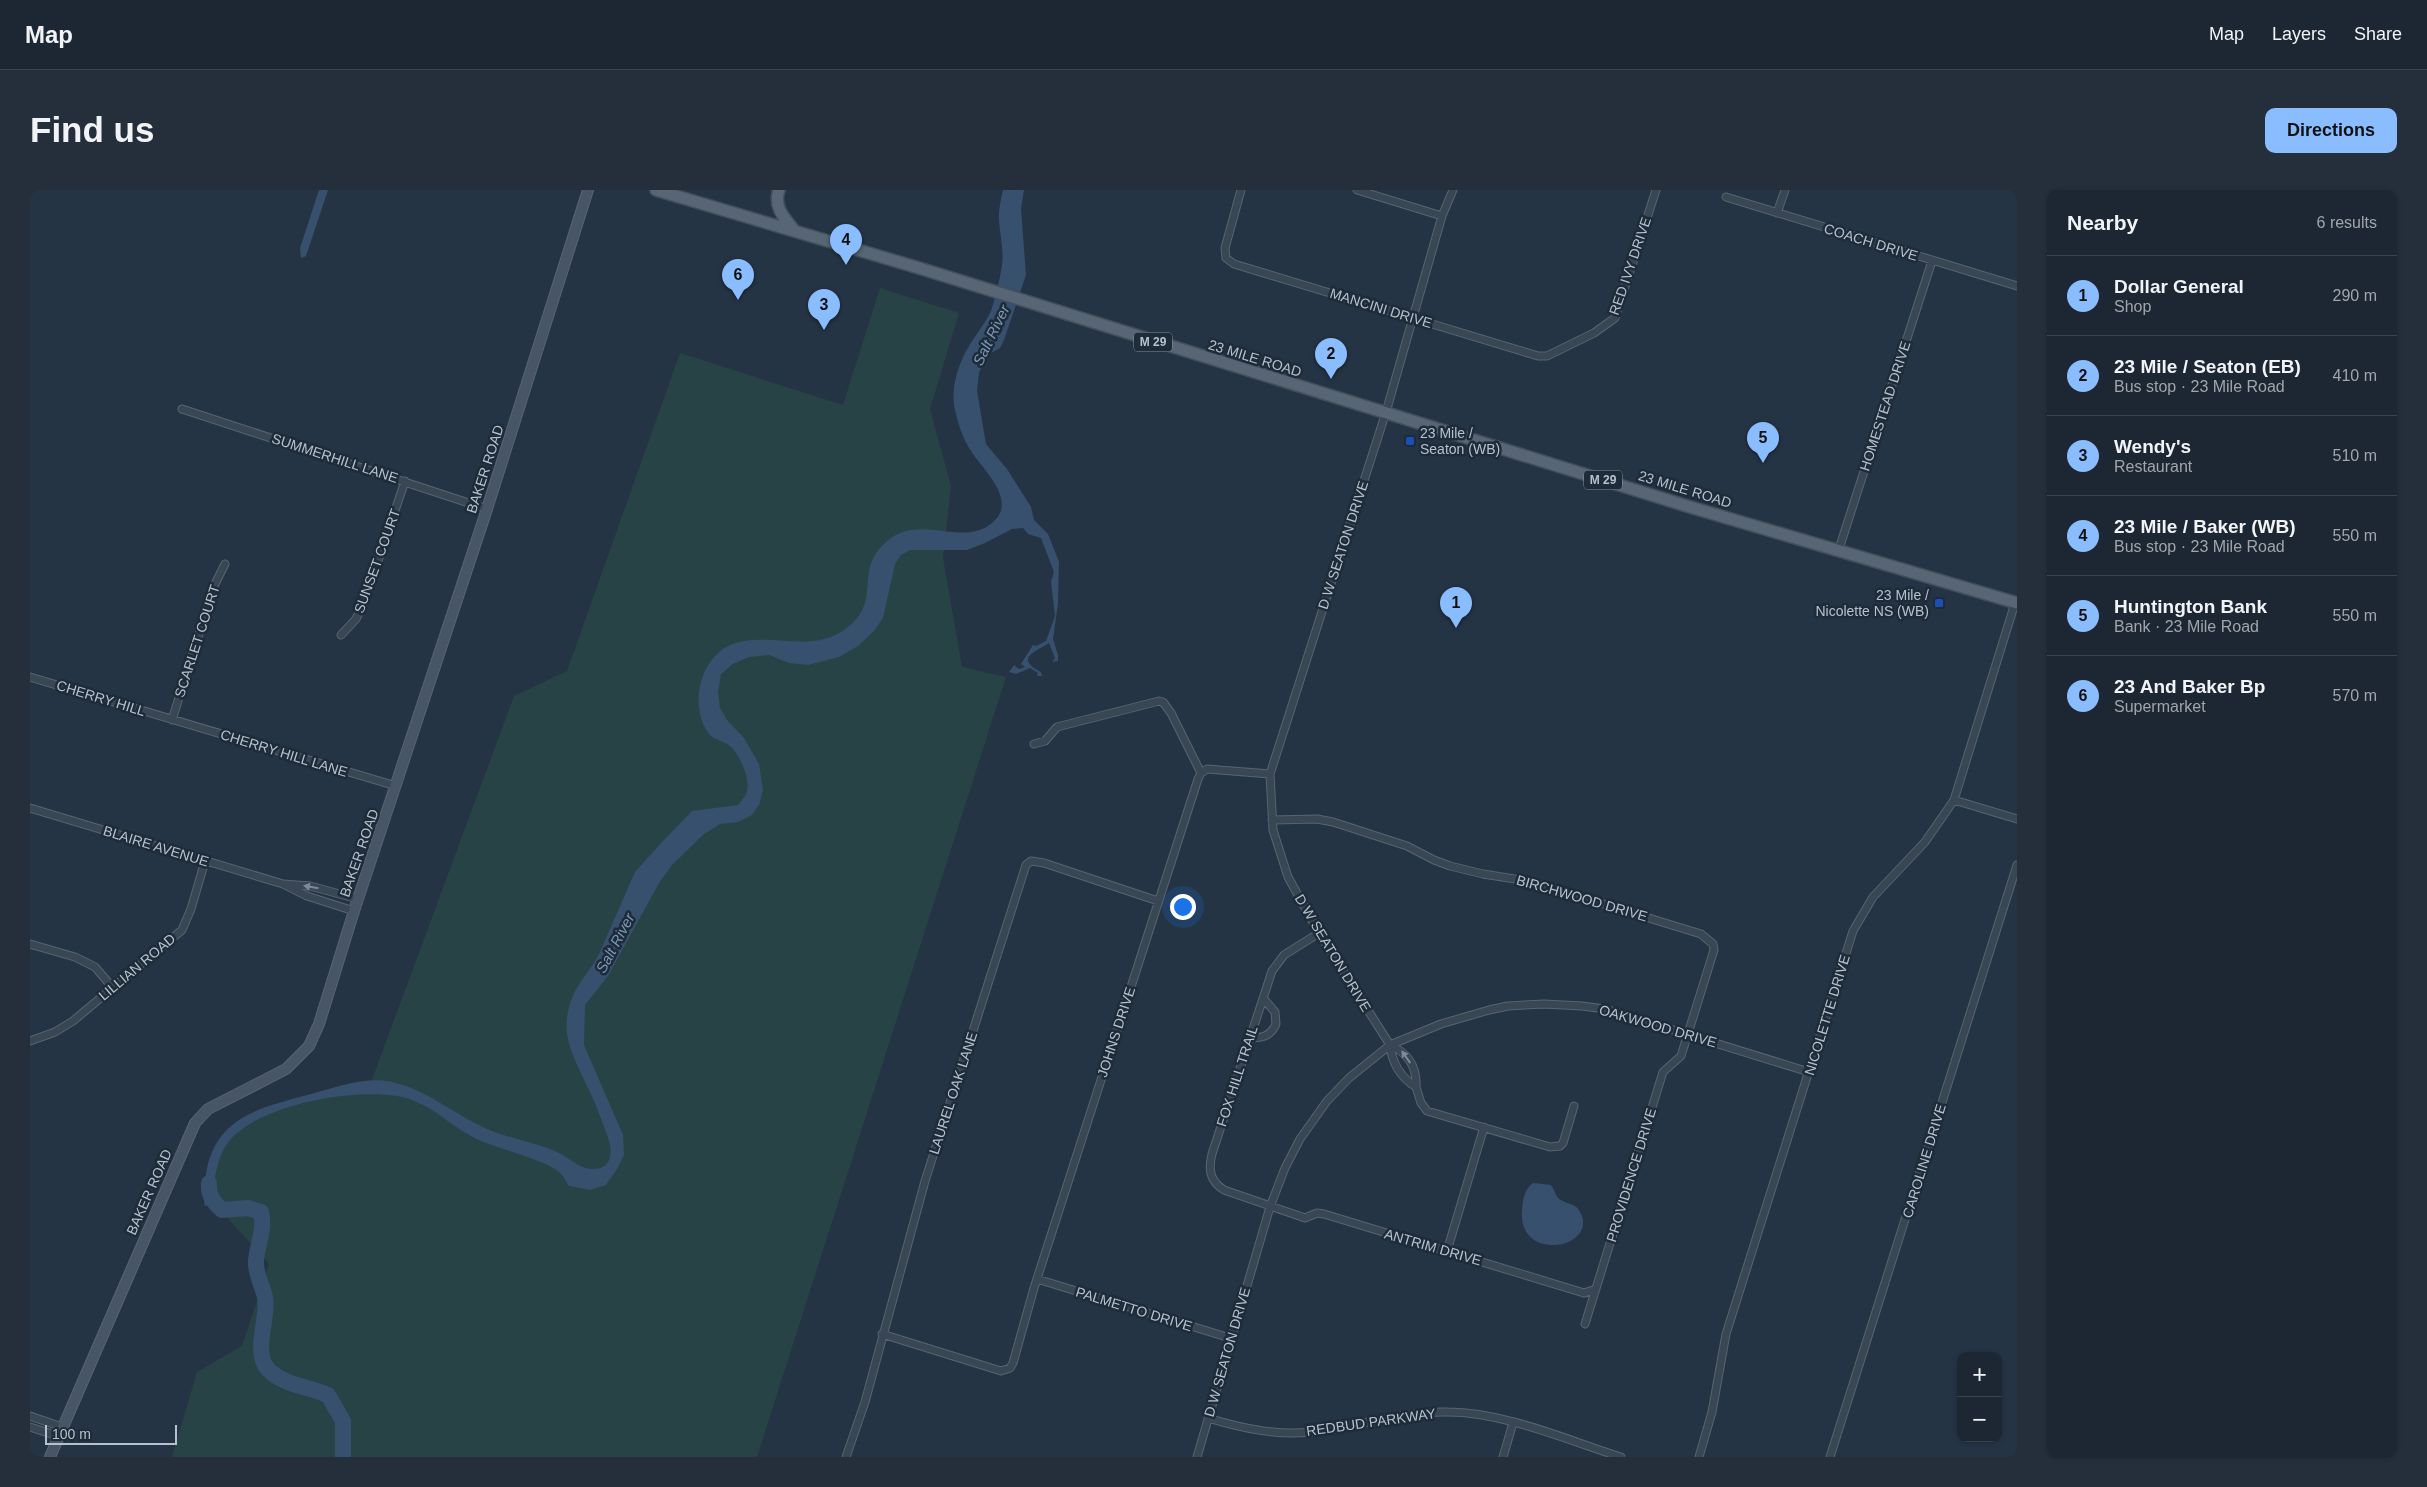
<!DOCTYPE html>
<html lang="en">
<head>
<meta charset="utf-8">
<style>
  body { margin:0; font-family:Arial,sans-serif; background:#252f3b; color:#f1f3f6 }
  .controls { position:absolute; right:15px; bottom:15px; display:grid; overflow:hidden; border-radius:10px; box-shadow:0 1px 4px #0004 }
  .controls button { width:45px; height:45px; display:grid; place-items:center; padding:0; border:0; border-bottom:1px solid #3a444e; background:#1c2733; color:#f1f3f6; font:25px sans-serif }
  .scale { position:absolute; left:15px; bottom:12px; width:132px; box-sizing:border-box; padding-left:5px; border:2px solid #b7c1cd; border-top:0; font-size:14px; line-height:18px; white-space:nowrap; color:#b7c1cd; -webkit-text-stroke:4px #1e2b39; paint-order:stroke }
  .you { position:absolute; left:1152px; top:716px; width:18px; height:18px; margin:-12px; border:4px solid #fff; border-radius:50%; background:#1a73e8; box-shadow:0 0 0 8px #1a73e833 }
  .badge { display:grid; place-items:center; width:32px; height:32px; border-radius:50%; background:#8abdff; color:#111; font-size:16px; font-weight:700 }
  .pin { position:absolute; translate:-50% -41px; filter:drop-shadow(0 1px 2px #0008) }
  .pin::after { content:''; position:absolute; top:26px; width:18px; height:15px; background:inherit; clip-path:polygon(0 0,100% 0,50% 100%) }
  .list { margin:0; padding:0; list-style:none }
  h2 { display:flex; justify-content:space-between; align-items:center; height:65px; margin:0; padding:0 20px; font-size:21px }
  h2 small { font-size:16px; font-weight:400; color:#a0a5ac }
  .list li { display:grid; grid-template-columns:32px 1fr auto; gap:15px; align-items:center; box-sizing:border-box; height:80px; padding:0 20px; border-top:1px solid #3a444e }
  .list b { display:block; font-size:19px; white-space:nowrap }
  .list p { margin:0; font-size:16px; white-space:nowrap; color:#a0a5ac }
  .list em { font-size:16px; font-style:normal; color:#a0a5ac }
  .map { position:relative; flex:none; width:1987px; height:1267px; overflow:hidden; border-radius:10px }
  header { display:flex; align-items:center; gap:30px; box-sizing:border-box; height:70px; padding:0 25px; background:#1c2733; border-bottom:1px solid #3a444e }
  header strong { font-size:24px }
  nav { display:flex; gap:28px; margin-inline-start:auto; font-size:18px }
  .intro { display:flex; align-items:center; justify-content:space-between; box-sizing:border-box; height:120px; padding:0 30px }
  h1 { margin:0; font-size:35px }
  .button { padding:12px 22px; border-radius:10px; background:#8abdff; color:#111; font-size:18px; font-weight:700 }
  main { display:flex; gap:30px; padding:0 30px }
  aside { flex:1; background:#1c2733; border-radius:10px; box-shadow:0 1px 4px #0004 }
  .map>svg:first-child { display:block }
</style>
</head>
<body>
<header>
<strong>Map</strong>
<nav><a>Map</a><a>Layers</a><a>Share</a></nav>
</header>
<div class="intro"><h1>Find us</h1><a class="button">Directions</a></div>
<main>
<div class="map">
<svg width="1987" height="1267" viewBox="0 0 1987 1267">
  <rect width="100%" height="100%" fill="#253444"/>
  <path fill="#274345" d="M850 98 929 123 900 219 921 296 913 368 932 477 976 487 727 1267H142L167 1182 212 1156 239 1074 184 1013C183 994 186 970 197 954 225 916 294 907 337 903L484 506 537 481 650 163 813 215Z"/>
  <path fill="#37506d" d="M289 0H298L276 66 271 68 270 58Z
    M973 0H994L991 19 996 85 974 150 970 158 956 166 949 183 947 201 956 254 977 279 1001 317 1004 330 1018 344 1029 372 1028 413 1023 449 1028 465V471L1022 472 1025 468 1019 453C1005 462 984 468 1011 482L1012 486H1007L1008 483 1000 478 986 484 979 482 984 475 989 479 995 477 991 474 1003 455 1006 456 1016 451 1025 426 1021 392 1024 382 1011 348 998 344 993 338 982 339 955 353 937 360H880L871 365 865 374 853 428 844 441 828 456 809 467 778 475 759 473 739 465 719 467 703 474 691 484 688 502 690 518 697 530 714 548 729 574 733 600 729 615 722 625 708 632 690 634 674 644 642 675 629 693 578 786 555 815 554 855 593 945 594 965 587 979 576 995 560 1000 539 996C536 992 533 985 528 981 514 970 470 959 451 951 423 939 406 917 376 908 331 896 225 914 197 954 186 971 183 994 184 1013L175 1016C172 1002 175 991 177 978 189 924 235 917 281 904 307 897 336 886 363 892 400 901 427 927 462 941 483 949 506 953 527 962 539 967 550 980 564 979 582 979 583 961 578 948 572 931 566 914 558 898 542 863 527 842 544 803 551 789 562 778 569 764L605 682 632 652 662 621 708 615C710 612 714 608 716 604 722 591 710 565 700 556 694 551 685 550 680 545 664 526 666 493 679 474 710 427 770 468 811 442 854 414 825 387 850 358 885 317 930 360 962 333 989 311 953 280 941 261 932 247 927 231 924 215 921 190 932 165 946 145 952 136 958 129 962 118 966 105 970 89 972 75 974 60 970 45 969 31 968 21 971 10 973 0Z
    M1503 993 1521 995C1524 999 1526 1008 1531 1010 1538 1015 1546 1013 1550 1022 1570 1058 1487 1074 1492 1020 1493 1009 1494 1000 1503 993Z"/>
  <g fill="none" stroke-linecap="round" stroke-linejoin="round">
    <path stroke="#37506d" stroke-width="16" d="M179 993C178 1005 183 1012 192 1020L218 1018 231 1022C235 1039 228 1053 226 1070 225 1084 232 1094 235 1107 240 1128 219 1166 242 1183 258 1196 280 1197 298 1205L313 1231V1267"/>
    <g stroke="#586471" stroke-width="9">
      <path id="street" d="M1211 0 1195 58 1196 68 1204 74 1508 166H1517L1564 143 1585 128 1626 0
        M1327 0 1412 26
        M1696 7 1987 96
        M1747 23 1755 0
        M152 219 457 319
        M1808 362 1902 71
        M311 445 326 429 334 412 375 291
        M0 487 366 596
        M142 530 184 396 195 374
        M1004 554 1015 551 1027 537 1129 511 1133 512 1141 523 1171 583
        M1924 610 1987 629
        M0 618 253 694
        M1242 630 1287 629 1303 632 1377 656 1404 670 1420 676 1453 684 1498 691 1671 744 1683 754 1684 760 1651 866 1633 882 1555 1134
        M324 721 277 706 253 694 280 696 328 709
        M1289 743 1254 765 1242 781 1182 964C1178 980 1180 991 1194 1000L1275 1028 1287 1023 1294 1024 1554 1103 1566 1099
        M0 754 45 767 65 777 83 798
        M1219 848C1232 848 1240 847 1246 834L1245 822 1233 808
        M0 851 25 842 43 831 152 740 161 719 175 671
        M1360 855C1378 863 1387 877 1386 897 1370 887 1362 873 1360 855L1289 743 1258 687 1243 640 1240 584 1356 222 1412 26 1423 0
        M1386 897 1391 913 1397 921 1520 957 1530 956 1533 953 1544 916
        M1417 1061 1454 937
        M1007 1089 1200 1148
        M852 1144 971 1181 980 1178 983 1173 1004 1098 1168 589 1171 583 1177 579 1240 584
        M0 1226 32 1237
        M1178 1228C1214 1239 1252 1247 1290 1241 1333 1235 1374 1221 1418 1222 1474 1222 1537 1250 1591 1267
        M0 1237 28 1246
        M816 1267 835 1212 895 991 996 675 1001 671 1014 673 1128 711
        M1167 1267 1240 1017 1255 978 1270 949 1297 911 1319 888 1360 855 1411 834 1459 820 1478 816 1514 814 1552 816 1575 819 1779 882
        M1473 1267 1483 1233
        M1669 1267 1682 1222 1696 1144 1823 741 1843 707 1895 652 1924 610 1985 413
        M1800 1267 1987 675"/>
    </g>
    <g stroke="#586471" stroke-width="12">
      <path id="secondary" d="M20 1267 165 933 178 919 256 879 279 856 289 834 324 721 457 319 558 0"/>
    </g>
    <g stroke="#434f5d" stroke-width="14">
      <path id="primary" d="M626 0 889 78 1660 317 1987 413
        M749 0C743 16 754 28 764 40"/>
    </g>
    <use href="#street" stroke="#394654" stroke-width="7"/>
    <use href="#secondary" stroke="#475567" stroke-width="10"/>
    <use href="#primary" stroke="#576574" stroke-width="11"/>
  </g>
  <defs><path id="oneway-solid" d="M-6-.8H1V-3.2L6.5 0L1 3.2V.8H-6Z" transform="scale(1.25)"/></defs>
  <g fill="#7e8a97">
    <use href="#oneway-solid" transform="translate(281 697) rotate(-170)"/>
    <use href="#oneway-solid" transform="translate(1376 867) rotate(-125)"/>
  </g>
  <g fill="#1a4fb4" stroke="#1e2b39" stroke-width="2">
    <rect x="1375" y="246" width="10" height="10" rx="2.5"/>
    <rect x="1904" y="408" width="10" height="10" rx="2.5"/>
  </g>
  <g text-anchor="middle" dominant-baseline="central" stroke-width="5" stroke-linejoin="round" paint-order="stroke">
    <g fill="#1e2b39" stroke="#8994a1" stroke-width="1">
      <rect x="1104" y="142.5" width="38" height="19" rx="4"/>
      <rect x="1554" y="280.5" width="38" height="19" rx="4"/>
    </g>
    <g font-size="12" font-weight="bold" fill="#b7c1cd">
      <text x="1123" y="152">M 29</text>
      <text x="1573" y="290">M 29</text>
    </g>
    <g font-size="14" fill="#b7c1cd" stroke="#1e2b39">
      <text transform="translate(1841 52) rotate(17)">COACH DRIVE</text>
      <text transform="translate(1600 76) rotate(-71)">RED IVY DRIVE</text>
      <text transform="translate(1351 118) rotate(17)">MANCINI DRIVE</text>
      <text transform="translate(1225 168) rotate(17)">23 MILE ROAD</text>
      <text transform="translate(1855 216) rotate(-72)">HOMESTEAD DRIVE</text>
      <text transform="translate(305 268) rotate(18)">SUMMERHILL LANE</text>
      <text transform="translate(455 279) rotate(-72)">BAKER ROAD</text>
      <text transform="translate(1655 299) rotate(17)">23 MILE ROAD</text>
      <text transform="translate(1313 355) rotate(-72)">D W SEATON DRIVE</text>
      <text transform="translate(347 371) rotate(-70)">SUNSET COURT</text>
      <text transform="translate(167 451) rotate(-72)">SCARLET COURT</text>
      <text transform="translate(71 508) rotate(17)">CHERRY HILL</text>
      <text transform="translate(254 563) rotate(17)">CHERRY HILL LANE</text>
      <text transform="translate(126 656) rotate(17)">BLAIRE AVENUE</text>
      <text transform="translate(329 663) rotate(-71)">BAKER ROAD</text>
      <text transform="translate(1552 708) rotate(16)">BIRCHWOOD DRIVE</text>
      <text transform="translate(1303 763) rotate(59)">D W SEATON DRIVE</text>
      <text transform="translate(107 777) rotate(-40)">LILLIAN ROAD</text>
      <text transform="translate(1797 825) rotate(-73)">NICOLETTE DRIVE</text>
      <text transform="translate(1628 836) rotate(16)">OAKWOOD DRIVE</text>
      <text transform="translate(1086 842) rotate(-72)">JOHNS DRIVE</text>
      <text transform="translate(1207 886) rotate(-72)">FOX HILL TRAIL</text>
      <text transform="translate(923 903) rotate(-72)">LAUREL OAK LANE</text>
      <text transform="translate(1894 971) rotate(-73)">CAROLINE DRIVE</text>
      <text transform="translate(1601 985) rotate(-73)">PROVIDENCE DRIVE</text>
      <text transform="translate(119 1002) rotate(-66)">BAKER ROAD</text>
      <text transform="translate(1403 1057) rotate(16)">ANTRIM DRIVE</text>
      <text transform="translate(1104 1119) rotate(17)">PALMETTO DRIVE</text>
      <text transform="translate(1197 1162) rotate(-74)">D W SEATON DRIVE</text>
      <text transform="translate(1341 1232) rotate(-8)">REDBUD PARKWAY</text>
    </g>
    <g font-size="14" fill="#b7c1cd" stroke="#1e2b39" text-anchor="start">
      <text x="1390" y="243">23 Mile /<tspan x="1390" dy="16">Seaton (WB)</tspan></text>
      <text x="1899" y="405" text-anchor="end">23 Mile /<tspan x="1899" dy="16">Nicolette NS (WB)</tspan></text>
    </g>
    <g font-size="15" font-style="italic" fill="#7c98b7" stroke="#1e2b39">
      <text transform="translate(961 145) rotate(-64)">Salt River</text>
      <text transform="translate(585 753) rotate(-62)">Salt River</text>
    </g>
  </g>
</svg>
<div class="controls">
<button>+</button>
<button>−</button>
</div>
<div class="scale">100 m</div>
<div class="you"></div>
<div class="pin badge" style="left:1426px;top:438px">1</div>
<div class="pin badge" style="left:1301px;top:189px">2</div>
<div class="pin badge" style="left:794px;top:140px">3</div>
<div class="pin badge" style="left:816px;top:75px">4</div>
<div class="pin badge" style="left:1733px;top:273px">5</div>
<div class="pin badge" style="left:708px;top:110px">6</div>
</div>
<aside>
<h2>Nearby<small>6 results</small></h2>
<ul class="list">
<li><span class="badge">1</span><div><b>Dollar General</b><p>Shop</p></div><em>290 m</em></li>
<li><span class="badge">2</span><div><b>23 Mile / Seaton (EB)</b><p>Bus stop · 23 Mile Road</p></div><em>410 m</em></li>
<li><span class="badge">3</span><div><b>Wendy's</b><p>Restaurant</p></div><em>510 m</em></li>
<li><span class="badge">4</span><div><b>23 Mile / Baker (WB)</b><p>Bus stop · 23 Mile Road</p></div><em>550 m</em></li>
<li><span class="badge">5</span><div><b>Huntington Bank</b><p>Bank · 23 Mile Road</p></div><em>550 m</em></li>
<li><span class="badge">6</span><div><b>23 And Baker Bp</b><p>Supermarket</p></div><em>570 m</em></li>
</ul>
</aside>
</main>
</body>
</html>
